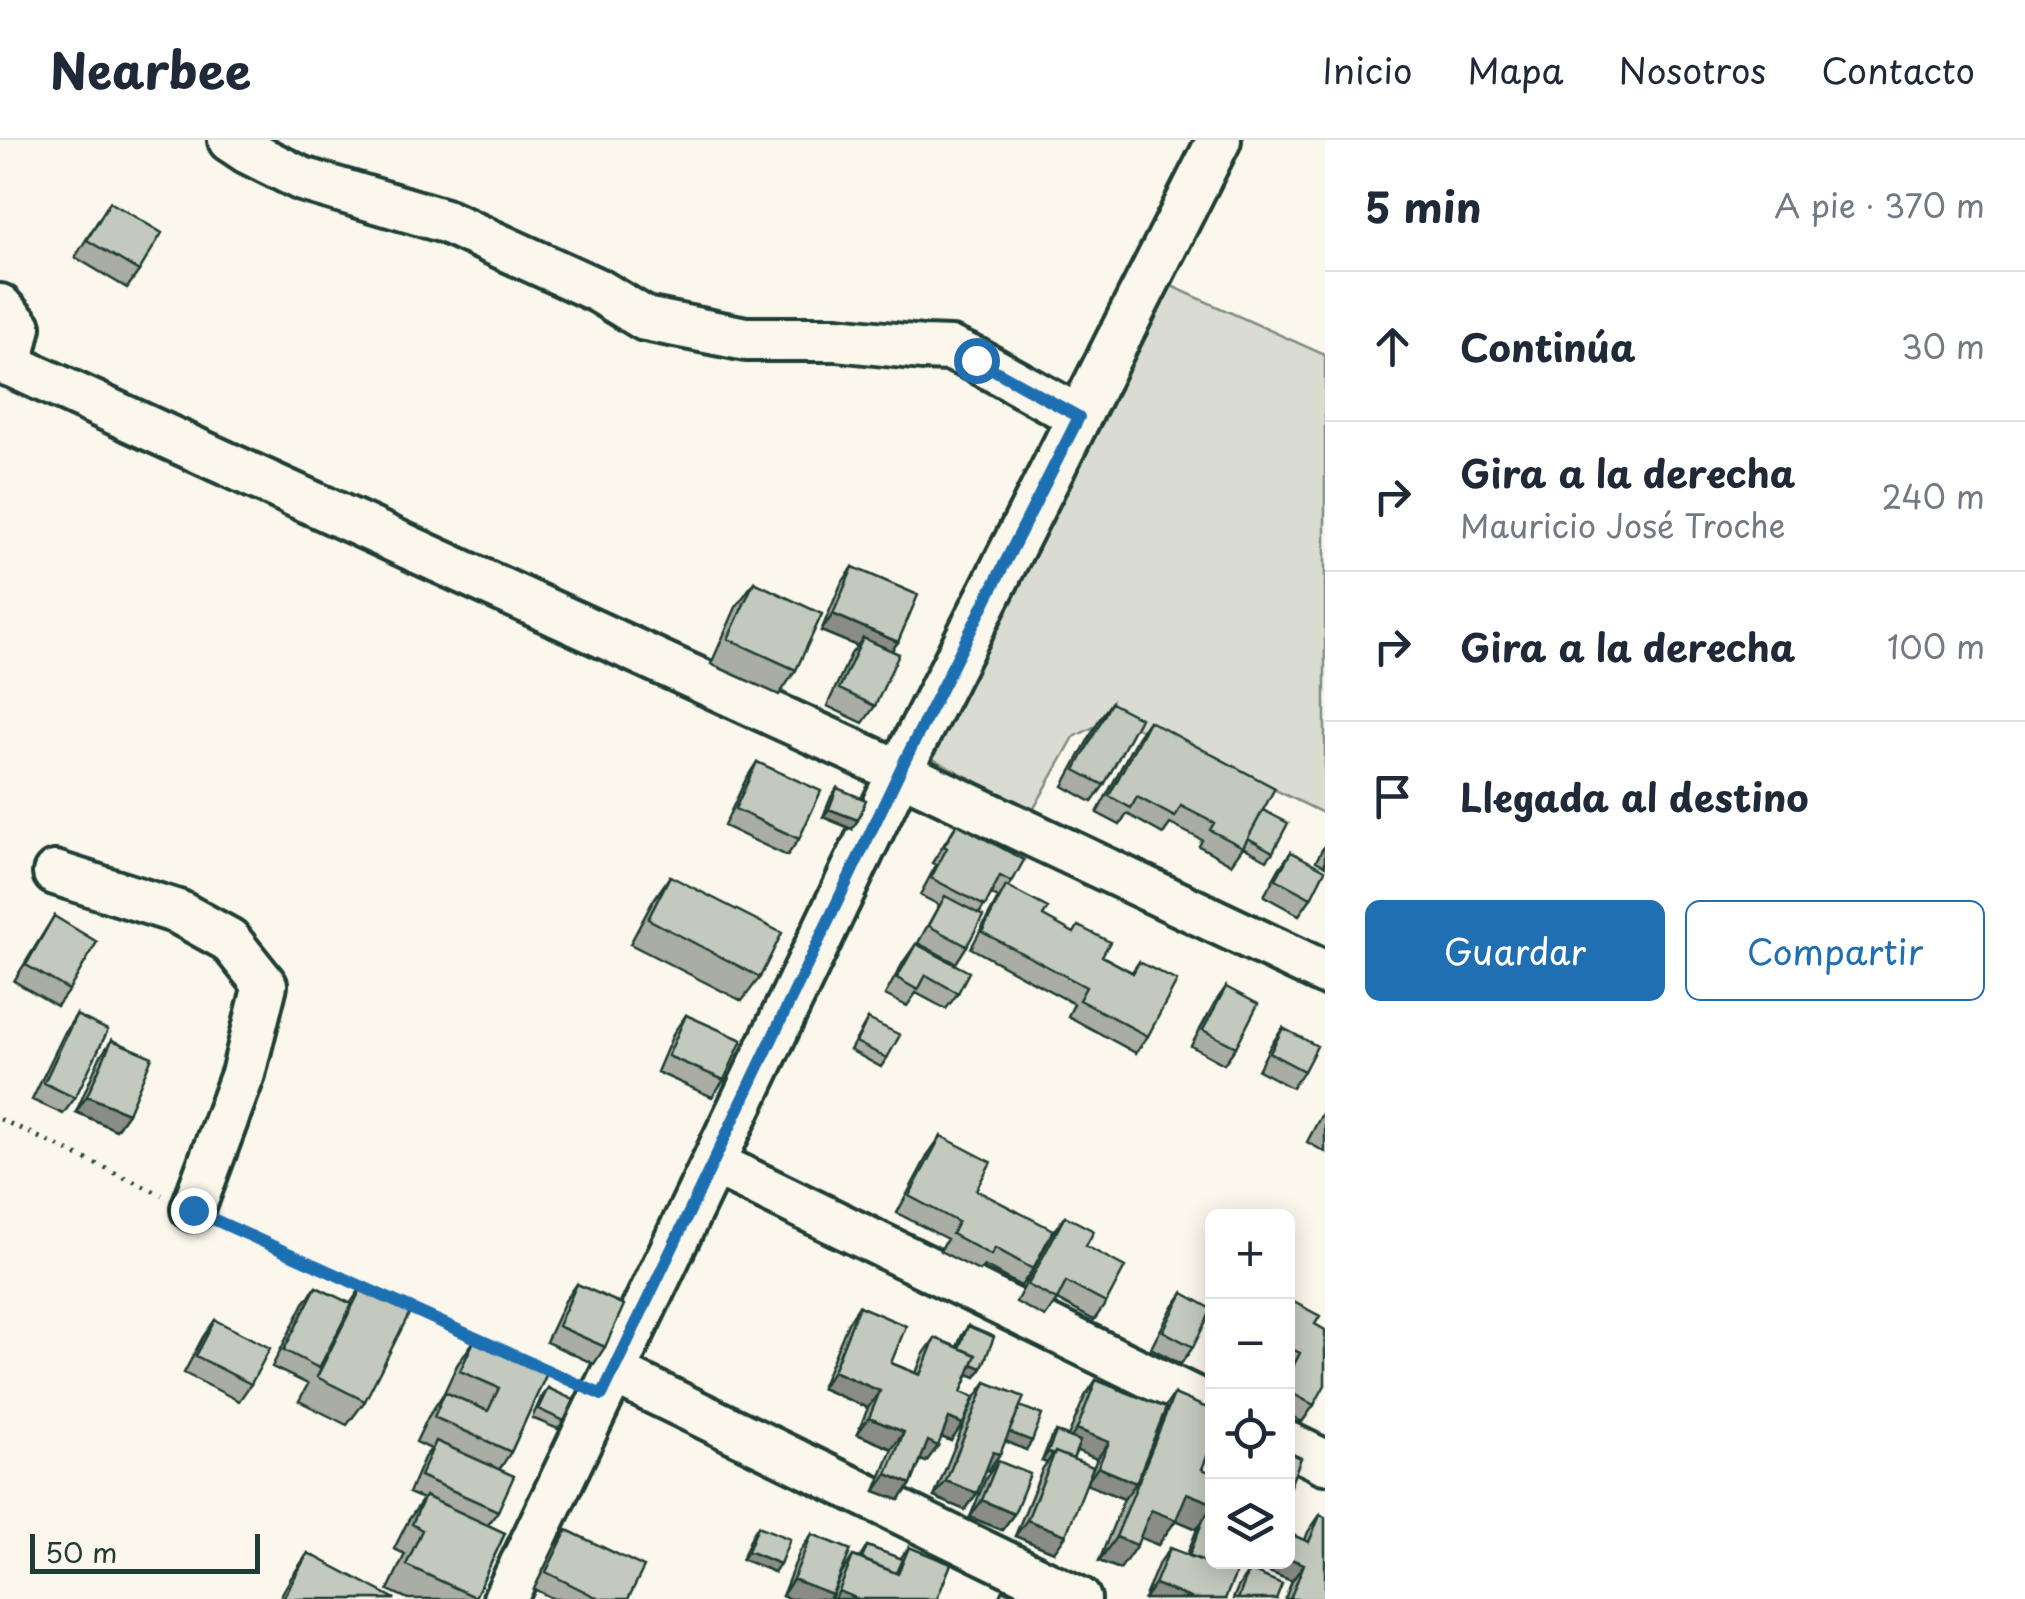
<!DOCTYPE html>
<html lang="es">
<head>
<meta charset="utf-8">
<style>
  body { margin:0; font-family:"Playpen Sans",sans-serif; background:#f6f6f7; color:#1f2937 }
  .controls { position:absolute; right:30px; bottom:30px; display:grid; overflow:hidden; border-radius:15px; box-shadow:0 5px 25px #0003 }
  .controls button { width:90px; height:90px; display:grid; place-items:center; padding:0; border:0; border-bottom:2px solid #e0e1e3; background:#fff; color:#1f2937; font:50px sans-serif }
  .scale { position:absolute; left:30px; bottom:25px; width:230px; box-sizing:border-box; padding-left:10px; border:5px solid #1f3d34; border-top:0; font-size:28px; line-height:35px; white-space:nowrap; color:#1f3d34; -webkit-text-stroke:8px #fbf7ec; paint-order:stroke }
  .stop { position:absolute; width:30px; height:30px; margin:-22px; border:8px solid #1f6fb2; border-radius:50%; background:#fff }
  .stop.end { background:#1f6fb2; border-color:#fff; box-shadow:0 2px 10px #0008 }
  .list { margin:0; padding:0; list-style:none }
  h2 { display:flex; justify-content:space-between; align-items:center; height:130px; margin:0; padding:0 40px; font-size:42px }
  h2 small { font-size:32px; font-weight:400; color:#747a83 }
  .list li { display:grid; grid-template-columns:65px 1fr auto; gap:30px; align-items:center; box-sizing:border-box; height:150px; padding:0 40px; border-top:2px solid #e0e1e3 }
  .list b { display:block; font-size:38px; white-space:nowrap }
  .list p { margin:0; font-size:32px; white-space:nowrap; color:#747a83 }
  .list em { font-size:32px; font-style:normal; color:#747a83 }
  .actions { display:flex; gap:20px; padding:30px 40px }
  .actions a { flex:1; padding:22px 0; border:2px solid #1f6fb2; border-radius:15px; text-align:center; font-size:35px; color:#1f6fb2 }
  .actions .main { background:#1f6fb2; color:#fff }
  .icon { flex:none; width:55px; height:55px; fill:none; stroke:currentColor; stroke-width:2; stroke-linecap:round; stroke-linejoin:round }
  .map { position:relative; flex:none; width:1325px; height:1459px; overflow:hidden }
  header { display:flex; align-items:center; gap:60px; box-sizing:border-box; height:140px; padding:0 50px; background:#fff; border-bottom:2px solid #e0e1e3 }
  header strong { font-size:48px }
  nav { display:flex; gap:55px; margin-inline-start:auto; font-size:35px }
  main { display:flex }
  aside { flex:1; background:#fff }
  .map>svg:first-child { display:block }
</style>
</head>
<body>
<header>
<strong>Nearbee</strong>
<nav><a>Inicio</a><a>Mapa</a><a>Nosotros</a><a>Contacto</a></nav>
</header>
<main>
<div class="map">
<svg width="1325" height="1459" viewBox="0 0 1325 1459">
  <rect width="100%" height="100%" fill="#fbf7ec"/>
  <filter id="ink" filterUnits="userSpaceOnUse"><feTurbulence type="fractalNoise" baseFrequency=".01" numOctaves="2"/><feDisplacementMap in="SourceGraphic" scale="20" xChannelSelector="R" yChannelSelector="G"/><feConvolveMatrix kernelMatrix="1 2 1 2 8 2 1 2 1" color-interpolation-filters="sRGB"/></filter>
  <g filter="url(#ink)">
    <path fill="#dbdcd1" stroke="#7d8c82" stroke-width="2.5" d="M1167 144 1325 215V674L1174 601 1110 579 1074 597 1033 670 929 617Z"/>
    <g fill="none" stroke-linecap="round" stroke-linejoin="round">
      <g stroke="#1f3d34" stroke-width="50">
        <path id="minor" d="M230 0 248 12 302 39 445 81 599 151 645 179 746 199H837L923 208 951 209 976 220 1079 277
          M0 166 19 187 10 225
          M0 220 900 632 1325 833
          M55 733 178 772 229 800 265 845 243 934 193 1069
          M713 1023 1212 1267
          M613 1232 1079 1459
          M1288 1304 1325 1322
          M505 1459 906 619 1219 0"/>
      </g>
      <path stroke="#1f3d34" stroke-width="5" stroke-dasharray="2.5 8" stroke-linecap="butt" d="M0 979 162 1055
        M227 1085 367 1148
        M382 1155 572 1242"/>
      <use href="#minor" stroke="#fbf7ec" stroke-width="42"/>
    </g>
    <path fill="#a9ada3" stroke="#1f3d34" stroke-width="2.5" d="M110 62 139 131 127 148 75 117Z
      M853 427 898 502 891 511 875 566 863 583 827 566 851 514 857 506 821 491 841 444Z
      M754 442 796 530 779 555 711 524 736 467Z
      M1111 563 1104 645 1092 662 1063 646 1099 580Z
      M1149 581 1263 670 1273 712 1267 720 1243 707 1231 724 1199 706 1202 700 1170 684 1163 694 1127 674 1120 685 1097 673 1137 598Z
      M757 622 799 699 787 716 724 686 746 639Z
      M837 648 852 689 823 677 831 657Z
      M957 684 1012 742 1008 747 1043 776 1102 816 1132 832 1139 822 1148 896 1136 913 1068 876 1074 864 971 808 998 758 991 754 979 774 967 806 956 823 918 803 939 765 920 755 936 725 932 723Z
      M1325 704V726L1316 721Z
      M1291 712 1311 758 1299 775 1264 756 1279 729Z
      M670 736 760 837 742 861 630 804 653 761Z
      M54 776 69 850 57 866 14 841Z
      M916 804 958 853 946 869 916 853 907 866 885 855 904 821Z
      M1226 847 1236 907 1224 924 1191 906 1214 864Z
      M76 875 75 958 63 974 32 960 65 892Z
      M686 875 724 940 712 957 657 932 674 892Z
      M868 879 887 918 881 927 850 910Z
      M1283 888 1304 931 1292 948 1258 930 1271 905Z
      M112 900 128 973 116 990 76 972 100 917Z
      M1325 968V1012L1307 1002Z
      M941 996 976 1050 1033 1129 1021 1146 984 1126 979 1131 940 1111 947 1099 897 1073 929 1013Z
      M1065 1076 1086 1106 1106 1163 1094 1180 1057 1160 1045 1177 1016 1162 1053 1093Z
      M577 1144 605 1207 594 1224 546 1202 565 1161Z
      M363 1145 365 1261 347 1285 299 1261 308 1244 272 1227 304 1163 316 1147 350 1164Z
      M1183 1153 1193 1207 1181 1224 1151 1208 1171 1170Z
      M1288 1159 1315 1184 1314 1265 1302 1282 1288 1274Z
      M859 1166 891 1223 916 1233 923 1215 935 1198 957 1207 962 1195 968 1186 982 1228 976 1237 969 1234 961 1252 951 1301 941 1297 926 1322 921 1320 911 1344 899 1360 875 1351 892 1309 857 1294 868 1268 821 1248 848 1183Z
      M215 1180 251 1244 239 1261 184 1233 203 1197Z
      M474 1201 547 1233 511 1312 499 1330 498 1371 488 1385 505 1393 474 1459H408L388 1450 405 1414 394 1409 408 1381 423 1359 409 1353 424 1318 431 1309 416 1302 428 1277 444 1253 457 1225Z
      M1096 1240 1165 1267 1174 1254 1202 1329 1212 1367 1208 1373 1203 1421 1225 1459H1144L1158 1425 1170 1408 1187 1415 1197 1389 1176 1380 1158 1405 1140 1397 1120 1429 1099 1421 1124 1359 1086 1344 1097 1319 1077 1310 1073 1319 1054 1412 1015 1396 1043 1328 1047 1323 1042 1321 1050 1300 1056 1292 1068 1296 1085 1256Z
      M986 1242 1020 1266 1026 1310 1005 1301 988 1331 986 1330 977 1353 965 1370 934 1357 974 1259Z
      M548 1248 564 1281 558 1289 532 1278 542 1256Z
      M998 1321 1014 1374 1002 1390 970 1377 986 1338Z
      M1320 1375 1325 1459H1285L1292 1441 1247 1423V1422H1288L1305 1400 1308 1392Z
      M758 1386 774 1432 742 1419 752 1395Z
      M567 1390 628 1459H554L534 1449 555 1407Z
      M812 1394 829 1459H790L782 1456 800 1411Z
      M867 1406 900 1419 909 1407 937 1459H831L842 1433 853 1416 860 1418Z
      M308 1413 395 1459H279L291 1438Z
      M1249 1430 1276 1459H1233L1238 1447Z"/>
    <path fill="#898d85" stroke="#1f3d34" stroke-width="2.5" d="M833 474 898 502 886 518 863 498 857 506 821 491Z
      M829 669 858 680 852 689 823 677Z
      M87 956 128 973 116 990 76 972Z
      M955 1217 982 1228 976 1237 949 1226Z
      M833 1231 880 1251 868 1268 821 1248Z
      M869 1278 904 1292 892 1309 857 1294Z
      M949 1278 963 1284 951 1301 937 1295Z
      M1077 1289 1109 1302 1097 1319 1065 1306Z
      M1007 1291 1032 1301 1026 1310 1001 1299Z
      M928 1301 938 1306 926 1322 916 1318Z
      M993 1312 1000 1314 988 1331 981 1328Z
      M1048 1312 1053 1314 1047 1323 1042 1321Z
      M1098 1327 1136 1343 1124 1359 1086 1344Z
      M887 1334 911 1344 899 1360 875 1351Z
      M946 1341 977 1353 965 1370 934 1357Z
      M1187 1353 1212 1363V1367L1197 1389 1176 1380 1158 1405 1134 1395 1151 1370Z
      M982 1360 1014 1374 1002 1390 970 1377Z
      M1027 1380 1066 1395 1054 1412 1015 1396Z
      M1116 1397 1137 1405 1120 1429 1099 1421Z
      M748 1411 780 1424 774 1432 742 1419Z
      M1288 1418 1304 1424 1292 1441 1247 1423 1248 1422H1288Z
      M793 1439 832 1454 829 1459H790L782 1456Z
      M1155 1444 1193 1459H1144Z
      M839 1451 858 1459H834Z"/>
    <path fill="#c4c9be" stroke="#1f3d34" stroke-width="2.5" d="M110 62 162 93 139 131 87 100Z
      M853 427 918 455 898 502 833 474Z
      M754 442 822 474 796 530 728 499Z
      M863 498 899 514 875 566 839 549Z
      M1111 563 1140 578 1104 645 1075 630Z
      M1149 581 1275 648 1243 707 1210 690 1214 683 1181 666 1175 677 1137 657 1131 668 1109 656Z
      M757 622 821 651 799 699 735 669Z
      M837 648 866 660 858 680 829 669Z
      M1263 670 1288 683 1273 712 1248 698Z
      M957 684 1024 720 1012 742 1000 736 985 766 931 738 947 708 944 706Z
      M1291 712 1325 730 1311 758 1276 739Z
      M670 736 782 793 760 837 648 779Z
      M1006 746 1048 768 1043 776 1074 793 1078 786 1110 802 1102 816 1133 833 1139 822 1177 841 1148 896 1079 860 1086 847 982 792Z
      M945 756 983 776 967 806 929 786Z
      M54 776 97 802 69 850 26 825Z
      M916 804 969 832 958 853 926 835 918 850 897 838Z
      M1226 847 1258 864 1236 907 1203 890Z
      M76 875 108 890 75 958 44 943Z
      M686 875 742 900 724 940 668 916Z
      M868 879 900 895 887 918 856 902Z
      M1283 888 1317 906 1304 931 1270 913Z
      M112 900 152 917 128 973 87 956Z
      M941 996 991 1022 976 1050 1053 1090 1033 1129 995 1108 991 1115 952 1094 958 1082 909 1056Z
      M1065 1076 1094 1091 1086 1106 1125 1127 1106 1163 1066 1142 1057 1160 1028 1145Z
      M577 1144 624 1165 605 1207 558 1186Z
      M363 1145 411 1170 365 1261 317 1237Z
      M316 1147 352 1164 319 1228 284 1210Z
      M1183 1153 1212 1169 1193 1207 1163 1191Z
      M1288 1159 1320 1176 1315 1184 1325 1190V1245L1314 1265 1288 1251V1236L1300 1213 1288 1207Z
      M859 1166 906 1186 891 1223 920 1235 935 1198 976 1215 961 1252 974 1257 963 1284 949 1278 938 1306 928 1301 911 1344 887 1334 904 1292 869 1278 880 1251 833 1231Z
      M215 1180 270 1208 251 1244 196 1216Z
      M968 1186 994 1197 982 1228 972 1224 976 1215 959 1208Z
      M474 1201 547 1233 511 1312 434 1277 445 1252 488 1271 499 1248 460 1231Z
      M1096 1240 1166 1268 1136 1343 1098 1327 1109 1302 1077 1289Z
      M986 1242 1024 1257 1000 1314 993 1312 977 1353 946 1341Z
      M548 1248 574 1260 564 1281 538 1269Z
      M1174 1254 1212 1270V1304L1202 1329 1212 1333V1363L1187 1353 1176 1380 1151 1370 1137 1405 1116 1397Z
      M1020 1266 1042 1275 1032 1301 1009 1292Z
      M1056 1292 1080 1301 1073 1319 1055 1312 1054 1315 1048 1312Z
      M436 1301 514 1336 498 1371 420 1336Z
      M1055 1312 1093 1327 1066 1395 1027 1380Z
      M1288 1312 1301 1318 1288 1351Z
      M998 1321 1030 1334 1014 1374 982 1360Z
      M425 1356 505 1393 475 1457 406 1425 422 1390 412 1384Z
      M1208 1373 1212 1375V1398L1203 1421 1189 1416 1203 1380Z
      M1320 1375 1325 1377V1459H1290L1304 1424 1288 1418V1393L1309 1402Z
      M758 1386 790 1399 780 1424 748 1411Z
      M567 1390 644 1427 628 1459H600L546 1432Z
      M812 1394 851 1410 832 1454 793 1439Z
      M867 1406 902 1419 896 1433 862 1419Z
      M909 1407 951 1424 937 1459H858L839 1451 853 1416 898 1434Z
      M1170 1408 1236 1433 1225 1459H1193L1155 1444Z
      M308 1413 395 1459H283Z
      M1249 1430 1282 1444 1276 1459H1238Z
      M1002 1450 1024 1459H998Z"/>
  </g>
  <g fill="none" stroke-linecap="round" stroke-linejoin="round" filter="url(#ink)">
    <path stroke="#1f6fb2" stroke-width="12" d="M193 1070 602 1255 906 618 1079 277 976 220"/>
  </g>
</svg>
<div class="controls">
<button>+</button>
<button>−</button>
<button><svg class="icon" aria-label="locate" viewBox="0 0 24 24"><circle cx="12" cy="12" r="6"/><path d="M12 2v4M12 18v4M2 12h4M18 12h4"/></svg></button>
<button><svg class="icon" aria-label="layers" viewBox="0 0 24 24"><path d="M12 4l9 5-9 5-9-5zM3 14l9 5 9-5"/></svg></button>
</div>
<div class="scale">50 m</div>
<div class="stop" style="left:976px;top:220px"></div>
<div class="stop end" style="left:193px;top:1070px"></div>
</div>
<aside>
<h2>5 min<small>A pie · 370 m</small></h2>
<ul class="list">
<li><svg class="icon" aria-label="ahead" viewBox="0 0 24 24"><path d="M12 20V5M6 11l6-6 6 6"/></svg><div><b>Continúa</b></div><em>30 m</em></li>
<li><svg class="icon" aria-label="right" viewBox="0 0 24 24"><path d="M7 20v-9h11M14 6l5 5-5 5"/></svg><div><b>Gira a la derecha</b><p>Mauricio José Troche</p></div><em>240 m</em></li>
<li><svg class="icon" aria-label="right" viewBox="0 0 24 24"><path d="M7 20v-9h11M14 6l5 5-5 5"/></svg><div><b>Gira a la derecha</b></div><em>100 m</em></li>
<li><svg class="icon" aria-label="arrive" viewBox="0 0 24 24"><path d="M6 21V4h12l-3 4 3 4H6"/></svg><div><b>Llegada al destino</b></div></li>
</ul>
<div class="actions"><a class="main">Guardar</a><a>Compartir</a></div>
</aside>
</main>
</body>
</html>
